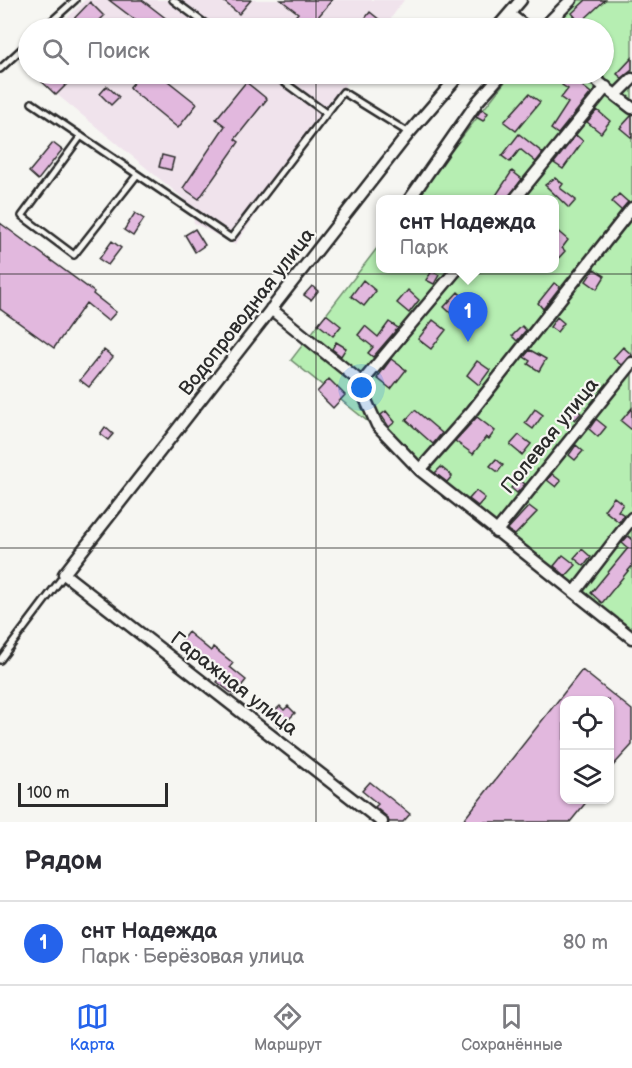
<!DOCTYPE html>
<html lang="ru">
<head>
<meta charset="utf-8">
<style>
  body { margin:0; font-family:"Balsamiq Sans",sans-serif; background:#f2f2f3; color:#2b2b33 }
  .controls { position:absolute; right:18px; bottom:18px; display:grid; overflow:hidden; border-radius:12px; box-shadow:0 2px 4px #0004 }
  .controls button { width:54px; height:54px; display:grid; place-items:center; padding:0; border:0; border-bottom:2px solid #e1e1e2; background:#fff; color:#2b2b33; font:30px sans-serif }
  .scale { position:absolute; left:18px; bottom:15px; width:150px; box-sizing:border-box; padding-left:6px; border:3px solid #2b2b2b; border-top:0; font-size:16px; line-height:21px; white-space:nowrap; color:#2b2b2b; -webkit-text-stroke:4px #f6f6f2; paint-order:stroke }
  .you { position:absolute; left:362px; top:388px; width:21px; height:21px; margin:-15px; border:4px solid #fff; border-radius:50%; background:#1a73e8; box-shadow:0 0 0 9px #1a73e833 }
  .badge { display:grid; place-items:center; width:39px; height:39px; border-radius:50%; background:#2563eb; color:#fff; font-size:20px; font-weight:700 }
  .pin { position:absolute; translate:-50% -50px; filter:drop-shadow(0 2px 3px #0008) }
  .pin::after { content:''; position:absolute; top:32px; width:21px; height:18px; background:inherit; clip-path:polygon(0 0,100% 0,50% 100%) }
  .popup { position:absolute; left:376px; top:195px; width:183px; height:78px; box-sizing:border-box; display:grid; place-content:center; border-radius:12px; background:#fff; filter:drop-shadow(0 2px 4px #0005); font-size:20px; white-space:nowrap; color:#7c7c81 }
  .popup b { font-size:22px; color:#2b2b33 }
  .popup::after { content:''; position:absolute; left:50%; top:100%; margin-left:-12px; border:12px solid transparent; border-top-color:#fff }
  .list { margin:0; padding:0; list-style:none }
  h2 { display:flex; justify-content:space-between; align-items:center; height:78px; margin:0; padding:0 24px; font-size:26px }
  h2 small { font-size:20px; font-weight:400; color:#7c7c81 }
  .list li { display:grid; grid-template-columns:39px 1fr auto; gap:18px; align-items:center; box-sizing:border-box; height:84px; padding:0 24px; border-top:2px solid #e1e1e2 }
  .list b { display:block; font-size:22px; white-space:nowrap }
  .list p { margin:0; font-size:20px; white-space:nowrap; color:#7c7c81 }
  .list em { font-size:20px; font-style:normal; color:#7c7c81 }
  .icon { flex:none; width:33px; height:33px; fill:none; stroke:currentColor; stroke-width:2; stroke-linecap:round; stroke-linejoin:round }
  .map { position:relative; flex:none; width:632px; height:822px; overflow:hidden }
  .search { position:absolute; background:#fff; box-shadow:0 2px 4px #0004; left:18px; right:18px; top:18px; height:66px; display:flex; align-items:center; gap:15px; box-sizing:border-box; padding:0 21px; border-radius:33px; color:#7c7c81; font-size:22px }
  .sheet { height:162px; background:#fff }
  nav { display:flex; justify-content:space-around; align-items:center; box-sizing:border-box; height:84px; border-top:2px solid #e1e1e2; background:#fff; font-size:16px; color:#7c7c81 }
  nav a { display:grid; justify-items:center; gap:3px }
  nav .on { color:#2563eb }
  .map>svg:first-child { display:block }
</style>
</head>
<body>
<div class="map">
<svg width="632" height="822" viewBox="0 0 632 822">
  <rect width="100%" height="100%" fill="#f6f6f2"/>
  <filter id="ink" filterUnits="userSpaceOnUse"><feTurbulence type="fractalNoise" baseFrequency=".0167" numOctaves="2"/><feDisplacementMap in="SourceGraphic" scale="12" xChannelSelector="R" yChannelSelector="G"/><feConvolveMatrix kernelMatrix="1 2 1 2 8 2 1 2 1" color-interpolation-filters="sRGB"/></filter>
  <g filter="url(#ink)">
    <path fill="#f0e3ec" d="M85 0H404L384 28H57Z
      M32 74H353L235 245 194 223 192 209 183 198Z"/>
    <path fill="#b6eeb2" stroke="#708c6e" stroke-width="1.5" d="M568 0H632V633L291 360 381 243V268H555V200L414 199 511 74H604V28H546Z"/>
    <path fill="#e2b8de" stroke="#2b2b2b" stroke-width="1.5" d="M109 0H142L172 23 167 28H146Z
      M222 0H251L239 14Z
      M281 0H332L309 28H285L298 13Z
      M586 0H605L580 23 572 13Z
      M90 2 104 16 92 28H65Z
      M370 12 381 21 376 28H365L360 25Z
      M632 58V70L622 78 617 74Z
      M34 74H77L56 95Z
      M141 74H159L197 104 178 128 129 88Z
      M569 76 591 93 558 134 551 129 568 103 561 98 568 89 562 85Z
      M246 82 267 99 235 139 239 142 199 199 183 188 225 126 216 119Z
      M107 86 119 97 111 105 100 94Z
      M529 94 540 102 516 131 504 122Z
      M482 109 488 113 483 121 476 117Z
      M597 110 610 121 601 133 587 122Z
      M632 115V138L620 128Z
      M519 134 543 153 536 162 520 149 510 162 502 156Z
      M576 135 583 141 563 169 554 163Z
      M53 143 62 150 38 180 29 172Z
      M162 155 174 158 171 170 159 167Z
      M512 171 522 179 507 200H493Z
      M555 178 563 184 560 188 576 200 569 208 545 185Z
      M619 194 628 202 621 210 612 202Z
      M135 213 144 219 133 236 124 230Z
      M0 223 94 292 93 294 116 312 108 321 86 303 54 348 0 309Z
      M195 229 205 245 195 252 185 235Z
      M555 229 568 240 562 248 565 251 555 262Z
      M112 241 121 248 108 265 99 259Z
      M594 269 605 276 597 289 586 281Z
      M432 271 439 275 434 284 426 280Z
      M363 280 376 291 364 306 351 296Z
      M554 283 560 287 543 309 538 303Z
      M312 286 318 291 311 300 304 295Z
      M408 290 419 300 409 313 397 303Z
      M458 292 470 303 456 318 444 307Z
      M326 314 341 326 333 336 318 324Z
      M557 317 564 323 557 332 550 327Z
      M433 320 446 330 431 349 418 339Z
      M389 322 398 328 373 357 368 353 373 347 358 335 365 326 378 337Z
      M522 326 526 330 517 341 512 336Z
      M336 342 346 348 341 356 332 349Z
      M623 347 632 355 621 365 613 358Z
      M104 350 113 357 89 387 80 380Z
      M530 350 546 359 539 371 528 364 530 361 524 357Z
      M391 359 406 370 391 389 377 378Z
      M477 361 490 370 479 385 467 375Z
      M329 379 345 395 333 408 317 392Z
      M569 404 581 413 575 420 564 411Z
      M632 408V430L621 421Z
      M535 409 543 415 533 429 525 423Z
      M415 410 442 433 433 444 406 420Z
      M386 411 395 422 389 427 381 415Z
      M477 417 495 431 489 439 486 437 473 454 455 441Z
      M596 419 606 427 598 437 589 429Z
      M105 427 113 434 108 440 100 434Z
      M519 435 531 444 522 455 510 445Z
      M576 445 583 451 575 460 569 455Z
      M496 459 503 465 498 472 490 466Z
      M441 467 452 476 447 482 435 473Z
      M552 474 561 481 556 487 547 480Z
      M518 479 525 484 517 493 511 488Z
      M476 491 485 498 478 506 469 499Z
      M614 497 623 504 618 511 624 515 619 522 604 510Z
      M529 506 537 512 515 535 507 530Z
      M628 536 632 539V566L602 603 591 593 628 548 622 543Z
      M582 549 591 557 584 566 574 558Z
      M563 555 576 565 566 576 554 566Z
      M188 632 211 651 213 647 233 663 230 667 246 680 234 695 217 682 224 674 196 652 194 655 179 644Z
      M582 670 632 710V745L609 770V700H564V800H588L570 822H462Z
      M280 706 284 710 288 706 295 713 280 728 269 716Z
      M370 782 410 814 403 822H389L387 817 375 807 378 804 362 791Z"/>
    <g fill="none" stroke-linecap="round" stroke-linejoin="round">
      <g stroke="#2b2b2b" stroke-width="10">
        <path id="lane" d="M173 0 211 28
          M44 28 75 0
          M0 69 28 43
          M273 74 326 113
          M32 103 231 238 343 92 409 133
          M81 136 22 216 74 255 137 175
          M0 660 64 575"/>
      </g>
      <g stroke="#2b2b2b" stroke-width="15">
        <path id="street" d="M509 14 527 28
          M497 28 521 0
          M543 28 571 0
          M588 74 632 108
          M616 95 632 79
          M409 200 478 101 502 74
          M514 200 606 87
          M271 309 356 378 377 425 420 470 632 638
          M359 386 458 268
          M420 470 472 411 632 208
          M496 532 632 363
          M575 592 632 518
          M382 822 64 574 409 133 460 74"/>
      </g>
      <use href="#lane" stroke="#f6f6f2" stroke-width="5"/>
      <use href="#street" stroke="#f6f6f2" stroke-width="10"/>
    </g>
  </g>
  <path fill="none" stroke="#2b2b2b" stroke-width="1.5" stroke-opacity="0.55" d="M316 0V28M316 74V822M0 274H632M0 548H632"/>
  <g text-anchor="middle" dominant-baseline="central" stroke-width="4.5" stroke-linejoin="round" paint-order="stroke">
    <g font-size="20" fill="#2b2b2b" stroke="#f6f6f2">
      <text transform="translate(247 312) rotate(-52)">Водопроводная улица</text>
      <text transform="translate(550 436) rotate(-51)">Полевая улица</text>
      <text transform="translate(234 684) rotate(38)">Гаражная улица</text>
    </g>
  </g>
</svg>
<div class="controls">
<button><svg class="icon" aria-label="locate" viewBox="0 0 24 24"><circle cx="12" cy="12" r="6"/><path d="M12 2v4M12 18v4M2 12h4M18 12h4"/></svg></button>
<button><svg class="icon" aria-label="layers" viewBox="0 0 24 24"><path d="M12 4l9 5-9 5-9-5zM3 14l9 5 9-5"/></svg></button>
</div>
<div class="scale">100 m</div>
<div class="you"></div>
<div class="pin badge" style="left:468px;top:342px">1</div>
<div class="popup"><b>снт Надежда</b>Парк</div>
<div class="search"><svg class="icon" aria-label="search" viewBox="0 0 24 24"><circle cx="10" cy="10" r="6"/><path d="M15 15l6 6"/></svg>Поиск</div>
</div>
<section class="sheet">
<h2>Рядом<small></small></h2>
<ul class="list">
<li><span class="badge">1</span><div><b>снт Надежда</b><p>Парк · Берёзовая улица</p></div><em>80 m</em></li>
</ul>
</section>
<nav>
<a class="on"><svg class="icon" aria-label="map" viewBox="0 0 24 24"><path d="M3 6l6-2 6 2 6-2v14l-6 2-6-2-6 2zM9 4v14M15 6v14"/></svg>Карта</a>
<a><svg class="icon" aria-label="directions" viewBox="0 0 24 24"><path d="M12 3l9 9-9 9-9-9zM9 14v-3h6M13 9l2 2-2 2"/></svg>Маршрут</a>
<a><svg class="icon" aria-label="saved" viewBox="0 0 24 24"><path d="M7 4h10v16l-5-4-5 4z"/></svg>Сохранённые</a>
</nav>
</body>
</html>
